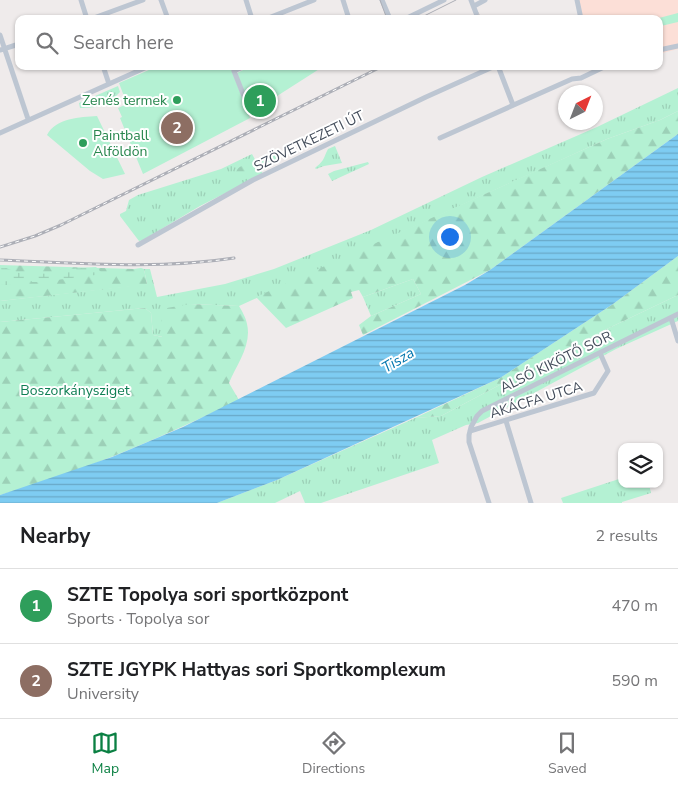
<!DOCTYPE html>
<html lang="en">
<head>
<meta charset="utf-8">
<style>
  body { margin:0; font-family:"Nunito Sans",sans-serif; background:#f2f2f2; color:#202124 }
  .controls { position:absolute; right:15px; bottom:15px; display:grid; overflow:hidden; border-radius:10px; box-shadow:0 1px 4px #0004 }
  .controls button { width:45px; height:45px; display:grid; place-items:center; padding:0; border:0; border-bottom:1px solid #e0e0e0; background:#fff; color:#202124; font:25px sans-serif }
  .compass { position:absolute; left:558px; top:85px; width:45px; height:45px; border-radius:50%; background:#fff; box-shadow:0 1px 4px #0004; rotate:42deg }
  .you { position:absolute; left:449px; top:236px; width:18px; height:18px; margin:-12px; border:4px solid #fff; border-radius:50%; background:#1a73e8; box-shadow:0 0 0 8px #1a73e833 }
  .badge { display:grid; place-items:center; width:32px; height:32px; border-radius:50%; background:#0b8043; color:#fff; font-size:16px; font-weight:700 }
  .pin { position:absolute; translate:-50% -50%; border:2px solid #fff; box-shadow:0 1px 5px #0006 }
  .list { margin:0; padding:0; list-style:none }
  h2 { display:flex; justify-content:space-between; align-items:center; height:65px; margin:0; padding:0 20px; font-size:21px }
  h2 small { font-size:16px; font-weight:400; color:#757577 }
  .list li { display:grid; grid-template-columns:32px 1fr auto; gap:15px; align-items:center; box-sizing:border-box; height:75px; padding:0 20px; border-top:1px solid #e0e0e0 }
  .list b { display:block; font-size:19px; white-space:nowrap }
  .list p { margin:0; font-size:16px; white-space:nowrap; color:#757577 }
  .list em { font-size:16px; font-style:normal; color:#757577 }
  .icon { flex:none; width:28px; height:28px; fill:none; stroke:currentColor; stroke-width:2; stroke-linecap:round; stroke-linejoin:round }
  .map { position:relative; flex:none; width:678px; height:503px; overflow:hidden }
  .search { position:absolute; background:#fff; box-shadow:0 1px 4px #0004; left:15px; right:15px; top:15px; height:55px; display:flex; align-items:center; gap:12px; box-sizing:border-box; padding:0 18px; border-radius:10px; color:#757577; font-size:19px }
  .sheet { height:215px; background:#fff }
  nav { display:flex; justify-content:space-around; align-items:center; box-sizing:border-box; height:70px; border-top:1px solid #e0e0e0; background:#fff; font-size:14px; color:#757577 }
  nav a { display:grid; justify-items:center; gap:2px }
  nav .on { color:#0b8043 }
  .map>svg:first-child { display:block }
</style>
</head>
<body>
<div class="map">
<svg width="678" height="503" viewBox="0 0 678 503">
  <defs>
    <pattern id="grass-tufts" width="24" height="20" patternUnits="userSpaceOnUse" patternTransform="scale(1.25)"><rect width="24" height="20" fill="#b4f1d3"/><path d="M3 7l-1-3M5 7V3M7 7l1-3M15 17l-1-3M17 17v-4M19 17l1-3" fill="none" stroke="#9cd0b7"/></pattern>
    <pattern id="forest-firs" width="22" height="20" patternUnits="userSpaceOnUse" patternTransform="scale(1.25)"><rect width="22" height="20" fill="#b4f1d3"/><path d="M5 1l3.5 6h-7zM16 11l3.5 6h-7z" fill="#9cd0b7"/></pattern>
    <pattern id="wetland-marsh" width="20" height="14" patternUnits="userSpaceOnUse" patternTransform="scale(1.25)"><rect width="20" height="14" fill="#b4f1d3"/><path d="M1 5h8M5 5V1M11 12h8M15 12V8" fill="none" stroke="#9cd0b7"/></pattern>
    <pattern id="water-rules" width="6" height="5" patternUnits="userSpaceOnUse" patternTransform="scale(1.25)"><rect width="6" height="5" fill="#7eccf2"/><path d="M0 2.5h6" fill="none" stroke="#69a8c7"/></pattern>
  </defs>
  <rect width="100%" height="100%" fill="#efebeb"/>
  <path fill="#fcdfd7" d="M576 0H678V49L659 54V19H580Z"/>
  <path fill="url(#grass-tufts)" d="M118 86 120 92C108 105 98 108 80 108L79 103Z
    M678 88V111L660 120 607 139 239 306 190 304 163 337 153 335 151 313 145 308 0 322V301L147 284 144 269H150L157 297 225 284 274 269 371 230 482 177 597 127Z
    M335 146 342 163 324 166 316 169 315 168C325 160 323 159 328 149Z
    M252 154 263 174 200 206 143 240 139 241 120 216V214L126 211 129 200 138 195 221 169Z
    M368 162 369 164 332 181 328 174 334 171Z
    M413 279 421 294 371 316 363 297Z
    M678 295V321L616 349 478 423 466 425 432 440 439 463 321 503H305L300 491 275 503H217L277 480 415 418 441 416 590 337Z
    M622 478V484H649L651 493 622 502V503H563L561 498Z"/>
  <path fill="url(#forest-firs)" d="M678 111V134L490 270 363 335 359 325 371 316 421 294 413 279 363 297 359 290 351 292 353 298 286 328 256 297 607 139 660 120Z
    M246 165 249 166V170L254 172 255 175 238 182 234 177C237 169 238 166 246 165Z
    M678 256V295L590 337 441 416 415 418 500 378 613 304Z
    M0 265 134 269 141 268 144 269 147 284 145 285 146 289 140 291 135 286 0 301Z
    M190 304 239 306C242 311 246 318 247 324 252 345 237 364 229 383L239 400C162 437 83 472 0 495V322L145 308 151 313 153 335 162 337 161 309Z"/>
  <path fill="url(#wetland-marsh)" d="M96 267 103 274 41 282H23L20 285H1L0 296V268H6L19 273 56 274 58 270Z"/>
  <path fill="#b4f1d3" d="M678 13V22L661 26 659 18Z
    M158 66H230L250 118 143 174 120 118 122 117 118 108 127 104 119 83Z
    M251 66H324L252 112 237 73Z
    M97 116 125 174 103 179 90 171 47 135C56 118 80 117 97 116Z
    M275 151 280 161 261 171 256 161Z"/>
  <path fill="url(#water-rules)" d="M678 134V256L613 304 500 378 277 480 217 503H0V495L112 457 183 427 465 285 490 270Z"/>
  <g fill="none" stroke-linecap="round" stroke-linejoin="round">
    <path stroke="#cdcbce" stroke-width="5" stroke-dasharray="5 2.5" stroke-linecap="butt" d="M476 13 479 19"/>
    <path stroke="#bdc6d2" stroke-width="5" d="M81 0 87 19
      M161 0 168 19
      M246 0 252 19
      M343 0 349 19
      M382 0 390 19
      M471 0 476 13
      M577 0 581 19
      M474 6 485 0
      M91 19 143 0
      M266 19 314 0
      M405 19 444 0
      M0 35 28 119
      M0 50 19 44
      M659 50 678 46
      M103 66 109 84
      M233 66 234 71 245 66
      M498 66 513 105
      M234 71 249 109
      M0 133 149 66
      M440 138 572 79 581 78 606 66
      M138 245 253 180 426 97 495 66
      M671 318 678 341
      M506 421 531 503
      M470 431 594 393 608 371 600 353
      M489 503 469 442V435L471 427 477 416 482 411 498 403 678 314"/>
    <path stroke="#adafb7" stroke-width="1" d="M380 0 387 19
      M418 19 456 0"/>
    <g stroke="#adafb7" stroke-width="3">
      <path id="rail" d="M0 247 35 236 61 225 383 66
        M0 260C78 263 156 270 234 258"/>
    </g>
    <use href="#rail" stroke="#fff" stroke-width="1" stroke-dasharray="4" stroke-linecap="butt"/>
  </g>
  <g fill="#2e9e5b" stroke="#fff" stroke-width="2">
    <circle cx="177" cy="100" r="5"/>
    <circle cx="83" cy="143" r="5"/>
  </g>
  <g text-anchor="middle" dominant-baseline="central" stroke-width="4" stroke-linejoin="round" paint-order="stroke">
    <g font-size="14" fill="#27864d" stroke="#fff" text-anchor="end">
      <text x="167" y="100">Zenés termek</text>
      <text x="93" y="135" text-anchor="start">Paintball<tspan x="93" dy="16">Alföldön</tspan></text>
    </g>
    <g font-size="14" fill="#434c5a" stroke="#fff">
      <text transform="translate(309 141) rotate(-26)">SZÖVETKEZETI ÚT</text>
      <text transform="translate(556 362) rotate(-26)">ALSÓ KIKÖTŐ SOR</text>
      <text transform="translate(536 400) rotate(-17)">AKÁCFA UTCA</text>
    </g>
    <g font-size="14" fill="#0f7f54" stroke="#fff">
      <text x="75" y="390">Boszorkánysziget</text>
    </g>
    <g font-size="15" font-style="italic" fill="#0276ae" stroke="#fff">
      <text transform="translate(398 360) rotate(-31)">Tisza</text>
    </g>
  </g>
</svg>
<div class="controls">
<button><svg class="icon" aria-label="layers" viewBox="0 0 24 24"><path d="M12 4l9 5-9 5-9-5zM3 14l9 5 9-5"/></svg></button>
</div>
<svg class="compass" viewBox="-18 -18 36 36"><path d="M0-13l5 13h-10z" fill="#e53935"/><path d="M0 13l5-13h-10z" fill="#757577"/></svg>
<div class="you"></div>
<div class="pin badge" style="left:260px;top:101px;background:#2e9e5b">1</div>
<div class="pin badge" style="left:177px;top:128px;background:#8d6e63">2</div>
<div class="search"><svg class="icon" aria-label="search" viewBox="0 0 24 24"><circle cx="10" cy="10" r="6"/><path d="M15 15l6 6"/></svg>Search here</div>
</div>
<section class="sheet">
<h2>Nearby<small>2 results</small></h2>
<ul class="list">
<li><span class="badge" style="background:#2e9e5b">1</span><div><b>SZTE Topolya sori sportközpont</b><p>Sports · Topolya sor</p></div><em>470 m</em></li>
<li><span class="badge" style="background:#8d6e63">2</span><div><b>SZTE JGYPK Hattyas sori Sportkomplexum</b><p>University</p></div><em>590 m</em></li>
</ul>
</section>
<nav>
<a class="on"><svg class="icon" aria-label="map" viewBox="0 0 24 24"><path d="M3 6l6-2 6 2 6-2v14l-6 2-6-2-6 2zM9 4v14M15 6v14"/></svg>Map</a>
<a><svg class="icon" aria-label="directions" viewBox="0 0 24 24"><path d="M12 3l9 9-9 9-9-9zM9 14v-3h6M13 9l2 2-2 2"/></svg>Directions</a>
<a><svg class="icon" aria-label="saved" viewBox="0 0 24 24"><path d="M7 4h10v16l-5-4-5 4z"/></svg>Saved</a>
</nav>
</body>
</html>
